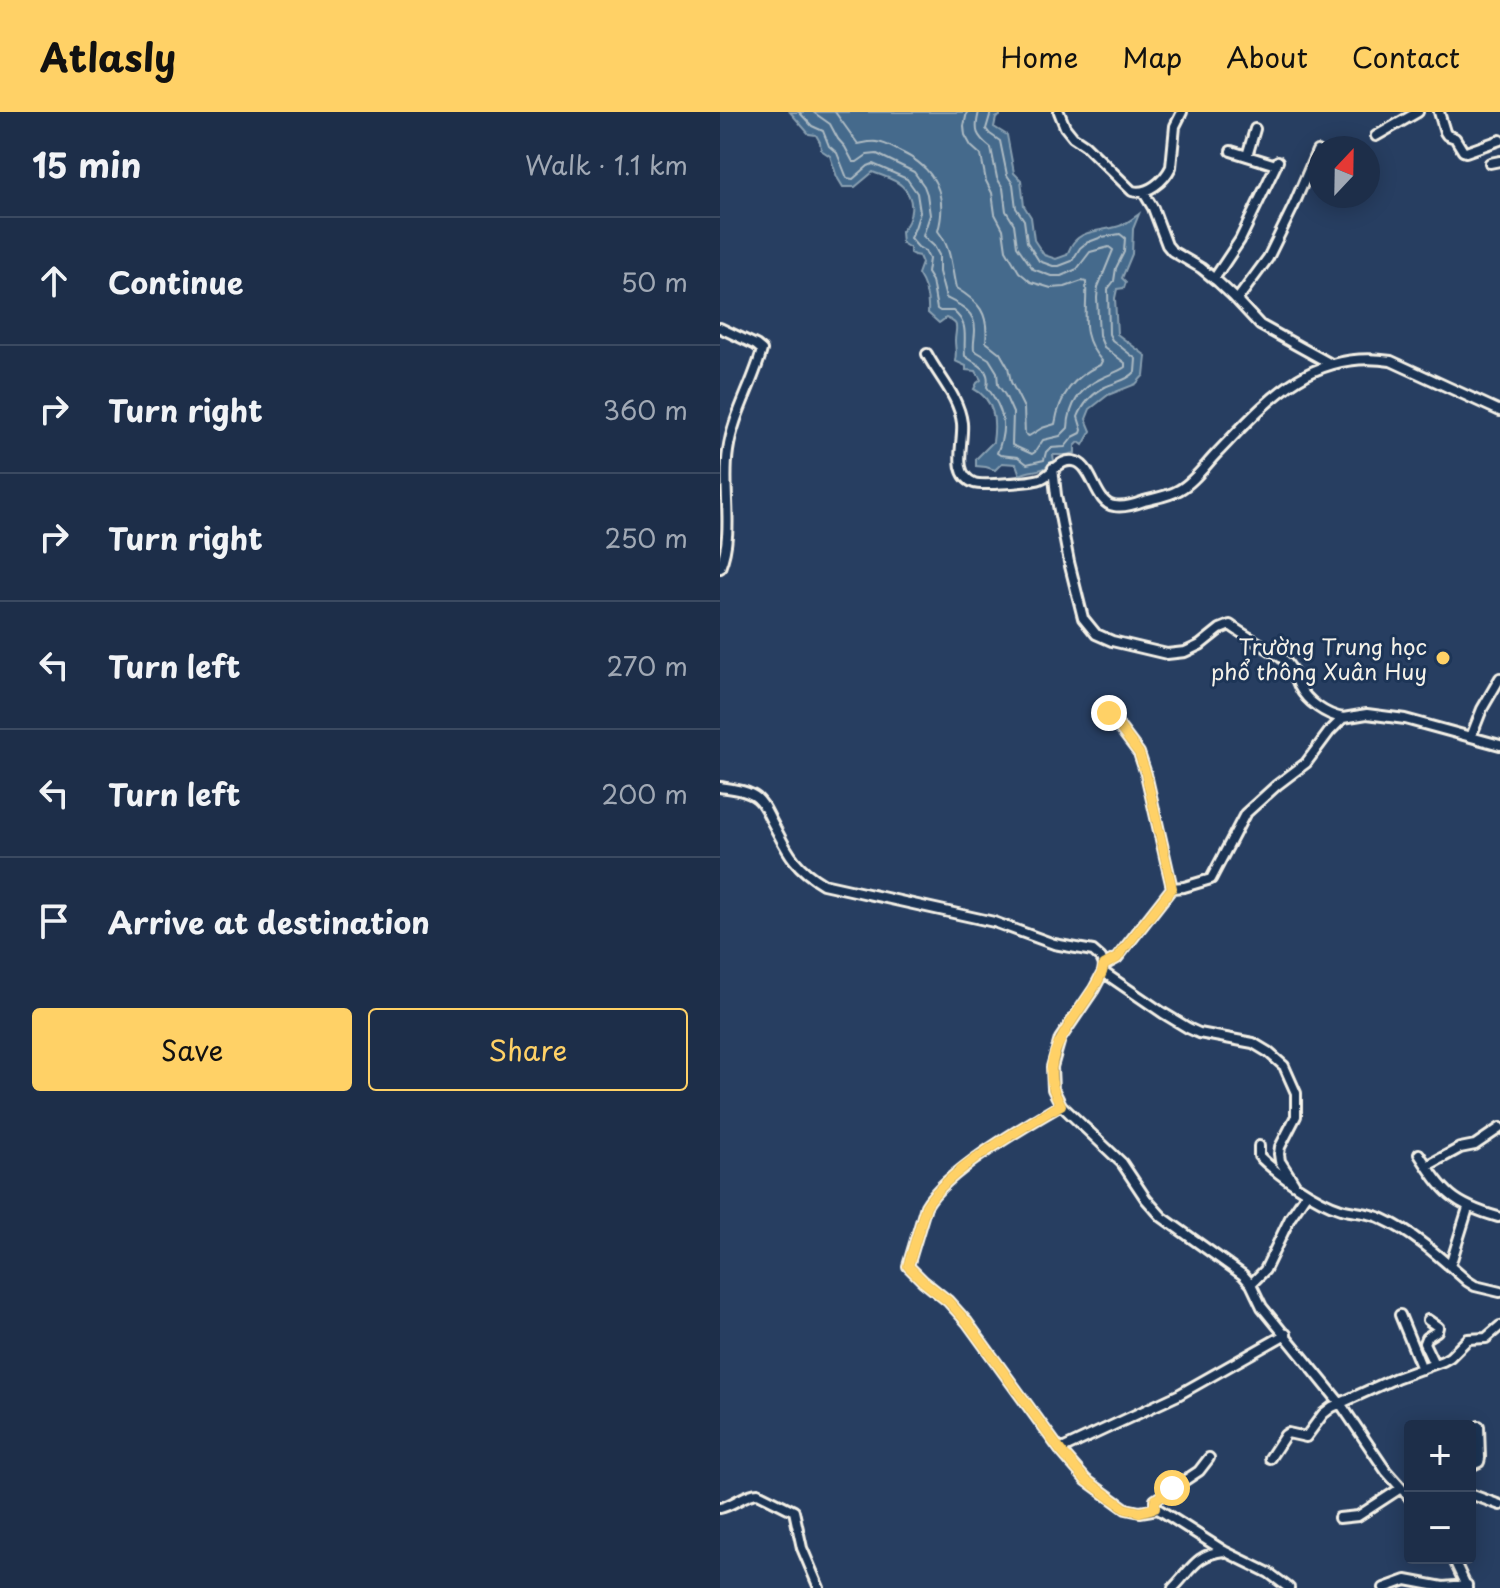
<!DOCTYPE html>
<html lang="en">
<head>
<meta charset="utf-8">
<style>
  body { margin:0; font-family:"Playpen Sans",sans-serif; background:#253650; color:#f1f3f6 }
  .controls { position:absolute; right:24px; bottom:24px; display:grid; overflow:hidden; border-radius:8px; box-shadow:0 4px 20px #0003 }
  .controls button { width:72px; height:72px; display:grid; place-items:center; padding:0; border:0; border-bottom:2px solid #3b4a61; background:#1d2e49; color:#f1f3f6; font:40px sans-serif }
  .compass { position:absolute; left:588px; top:24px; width:72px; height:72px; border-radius:50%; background:#1d2e49; box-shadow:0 4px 20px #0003; rotate:22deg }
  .stop { position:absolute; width:24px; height:24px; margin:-18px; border:6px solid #ffd166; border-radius:50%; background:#fff }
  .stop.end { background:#ffd166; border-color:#fff; box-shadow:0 2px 8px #0008 }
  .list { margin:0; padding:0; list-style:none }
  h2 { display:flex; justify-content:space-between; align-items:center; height:104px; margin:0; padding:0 32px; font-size:34px }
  h2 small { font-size:26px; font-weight:400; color:#a0a8b4 }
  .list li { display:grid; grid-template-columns:52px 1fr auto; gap:24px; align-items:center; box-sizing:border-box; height:128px; padding:0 32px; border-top:2px solid #3b4a61 }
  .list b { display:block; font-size:30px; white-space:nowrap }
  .list em { font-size:26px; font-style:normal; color:#a0a8b4 }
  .actions { display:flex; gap:16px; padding:24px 32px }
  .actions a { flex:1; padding:18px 0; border:2px solid #ffd166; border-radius:8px; text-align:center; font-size:28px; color:#ffd166 }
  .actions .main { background:#ffd166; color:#111 }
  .icon { flex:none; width:44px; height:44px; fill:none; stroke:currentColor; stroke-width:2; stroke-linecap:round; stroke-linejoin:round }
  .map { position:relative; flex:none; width:780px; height:1476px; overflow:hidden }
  header { display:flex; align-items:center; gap:48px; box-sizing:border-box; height:112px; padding:0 40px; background:#ffd166; color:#111 }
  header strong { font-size:38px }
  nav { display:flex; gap:44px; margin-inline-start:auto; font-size:28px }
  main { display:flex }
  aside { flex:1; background:#1d2e49 }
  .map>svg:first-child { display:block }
</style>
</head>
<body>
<header>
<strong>Atlasly</strong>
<nav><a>Home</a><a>Map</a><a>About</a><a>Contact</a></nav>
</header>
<main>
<aside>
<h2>15 min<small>Walk · 1.1 km</small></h2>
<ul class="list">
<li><svg class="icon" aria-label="ahead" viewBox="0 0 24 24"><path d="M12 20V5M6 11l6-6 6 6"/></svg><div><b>Continue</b></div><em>50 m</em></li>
<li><svg class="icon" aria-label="right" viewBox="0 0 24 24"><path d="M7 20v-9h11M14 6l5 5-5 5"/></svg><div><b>Turn right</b></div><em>360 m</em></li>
<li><svg class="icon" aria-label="right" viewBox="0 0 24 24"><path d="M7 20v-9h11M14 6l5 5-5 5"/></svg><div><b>Turn right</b></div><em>250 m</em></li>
<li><svg class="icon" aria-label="left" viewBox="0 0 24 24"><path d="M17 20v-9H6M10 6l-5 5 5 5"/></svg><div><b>Turn left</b></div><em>270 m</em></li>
<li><svg class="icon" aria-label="left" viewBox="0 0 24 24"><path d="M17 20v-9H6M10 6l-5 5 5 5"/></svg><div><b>Turn left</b></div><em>200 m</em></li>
<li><svg class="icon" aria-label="arrive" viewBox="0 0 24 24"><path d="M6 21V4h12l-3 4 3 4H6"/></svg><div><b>Arrive at destination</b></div></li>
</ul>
<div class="actions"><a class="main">Save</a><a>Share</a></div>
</aside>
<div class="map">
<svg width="780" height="1476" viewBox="0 0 780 1476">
  <rect width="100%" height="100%" fill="#273e61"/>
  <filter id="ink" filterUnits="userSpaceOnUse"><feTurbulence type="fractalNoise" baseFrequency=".0125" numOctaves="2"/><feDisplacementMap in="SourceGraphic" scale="16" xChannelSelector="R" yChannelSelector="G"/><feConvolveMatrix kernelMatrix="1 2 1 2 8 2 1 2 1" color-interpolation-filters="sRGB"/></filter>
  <g filter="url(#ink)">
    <path fill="#446a8c" stroke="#8aa0b1" stroke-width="2" d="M70 0H280V4L276 6 274 15 287 23 294 61 301 68 304 94 311 105 314 128 324 143 336 147 347 143C349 139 350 135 353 131 363 118 381 119 396 115 405 113 411 108 419 102L413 117 412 142 402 166 406 170 404 176 397 177 395 186 397 222 426 244 424 263 416 272 388 283 370 297 366 307 371 319 363 333 359 330 355 334V341L346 343H333L334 349C322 362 313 356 300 363L296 352 282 351 275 358 266 355 256 354V347L273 330C276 309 275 288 254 277L257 271 261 268 256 259 246 258V254L235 249C237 240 235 236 235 228 236 214 240 212 226 206L219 211 208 201C209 186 206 174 198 162L202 151 199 144 194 143 190 141V136L182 131 181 120C193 107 196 87 182 74 175 67 162 64 153 60L135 75H123L117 65 110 44 101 38 100 30 96 23 89 22Z"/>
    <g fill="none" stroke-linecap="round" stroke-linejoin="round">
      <path stroke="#aebbc3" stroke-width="2" d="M79 0 92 14 103 19 109 34 117 41 127 66 133 67 148 54 153 52 187 67 197 81 200 100 195 116 190 126 198 135 205 139 209 147 207 161 212 169 217 197 220 199H233C250 213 243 224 245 244 258 254 271 255 267 275 284 298 288 315 277 341L280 343 298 345 307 352 324 348 326 340 330 336 345 335 353 325 361 321 362 318 358 305C363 292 372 282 385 275 395 270 407 269 415 260L416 247 392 228 389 222 388 177 394 169 396 156 404 140 405 126 400 122 382 125 366 131 360 136 352 149 339 154H333L319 149 307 130 304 108 296 96 293 72 287 63 280 29 270 22 266 17 271 0
        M93 0 110 12 118 27 125 35 133 50H137L147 43 157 42 194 60 204 74 207 82 210 103 203 124 214 134 219 143V160L226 186C240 193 255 199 255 218 255 225 253 231 254 238L269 247 277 260 278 273 285 283 293 301 292 333 312 342 315 340 323 328 340 324 348 316C349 292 360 276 382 266 390 262 398 260 405 255V251L384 235 379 223 377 186 378 175 393 138 389 135 370 140 357 157 341 164H331L313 157 297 134 294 112 286 99 283 76 277 66 271 36C256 24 254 19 259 0
        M115 0 138 32C144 31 151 29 157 30 166 31 173 36 181 40 215 56 228 83 218 119 232 137 231 155 236 176 259 190 269 201 266 230L280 241 288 255 291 270 304 296 305 322 309 324 322 316 335 312C340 283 353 265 380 253L382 249C358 223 368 201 366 170L362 169 345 175 331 176 311 170 299 160 286 138 283 117 275 102 272 81 266 69 261 43 251 34 245 23 244 14 247 0"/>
      <g stroke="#f4f1e8" stroke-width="14">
        <path id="minor" d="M339 0 345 15 353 25 365 33 412 79C428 83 444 69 451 55L455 14 462 0
          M719 0 725 20 727 23 735 26 743 39 746 40 780 28
          M656 24 698 0
          M511 39 556 53
          M527 44 535 17
          M770 51 780 49
          M424 81 433 96 447 133 452 139 481 156 498 170 513 184 540 213 609 251
          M494 167 520 128 558 49
          M517 188 548 146 573 95 597 39
          M0 216 36 233 42 238C33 272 13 303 8 339 2 377 15 419 0 456
          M207 242C219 265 239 285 242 311 244 331 231 362 254 371 262 374 311 370 320 367 333 363 340 344 357 350 373 356 376 392 394 394 403 396 416 392 424 389 435 386 449 384 459 378 474 370 486 352 498 340 548 288 591 237 671 249L780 299
          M333 356 336 383 349 450 363 506 376 522 392 529 447 542 465 540 480 533 500 517 510 513C527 526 547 534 563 547 572 555 574 563 579 574 587 590 606 603 623 606
          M389 601 419 641 426 662 452 776
          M751 625 762 597 780 566
          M0 675C12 677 27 678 37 686 44 692 47 700 51 708 67 738 72 754 103 772L274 810 334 832 373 839 381 846 384 853
          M383 860 443 901 468 916 479 921 533 931 548 940 564 954 576 981V1004L560 1035 559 1042 560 1049 574 1071
          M341 993C305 1014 226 1059 206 1094L188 1154 203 1169 228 1189 247 1210 340 1338 366 1368 406 1397 420 1400 438 1397 504 1439 549 1461 569 1476
          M539 1034V1044C558 1063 595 1089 621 1097 635 1101 650 1100 663 1107 694 1121 721 1146 747 1169L755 1174 780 1180
          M699 1042C724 1081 733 1092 778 1105
          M707 1054 740 1036 755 1033 780 1016
          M730 1154 748 1096
          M531 1172 545 1158 570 1106 587 1081
          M680 1203 702 1257
          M708 1208 718 1215 717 1219 706 1226 704 1231 714 1252
          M340 1338 458 1283 566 1222
          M550 1346 565 1323 568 1321 586 1325 603 1302 612 1295 676 1266 723 1249 730 1245 748 1227 766 1226 780 1214
          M750 1354 759 1350 760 1346 759 1314
          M750 1382 780 1393
          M690 1386 666 1359 620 1291 542 1195 531 1172 523 1163 442 1105 426 1087 402 1051 341 993 333 977 332 955 340 927 374 877 383 860 384 853 397 846 452 776 464 775 491 767 525 702 557 673 586 651 609 620 623 606 647 602 685 607 780 633
          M0 1396C14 1393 26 1381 38 1381L74 1399 82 1436 99 1476
          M435 1396V1388L479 1359 489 1346
          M619 1406 638 1404 681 1376
          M733 1446 747 1476
          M453 1476C471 1458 476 1442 504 1439
          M664 1476 686 1468 723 1475 747 1473"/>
      </g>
      <use href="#minor" stroke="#1d3557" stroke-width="8"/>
    </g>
  </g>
  <g fill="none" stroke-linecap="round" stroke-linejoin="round" filter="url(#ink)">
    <path stroke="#ffd166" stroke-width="10" d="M389 601 419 641 426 662 452 776 397 846 384 853C382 864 376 873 370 882 353 909 324 940 333 975 334 981 338 987 341 993 305 1014 226 1059 206 1094L188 1154 203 1169 228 1189 247 1210 340 1338 366 1368 406 1397 420 1400 435 1396V1388L452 1376"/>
  </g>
  <circle fill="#ffd166" stroke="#1d3557" stroke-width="3" cx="723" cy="546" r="8"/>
  <g text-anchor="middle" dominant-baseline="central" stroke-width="6" stroke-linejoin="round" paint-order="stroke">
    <g font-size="22" fill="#f4f1e8" stroke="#1d3557" text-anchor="end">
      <text x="707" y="533">Trường Trung học<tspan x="707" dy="25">phổ thông Xuân Huy</tspan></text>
    </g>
  </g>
</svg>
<div class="controls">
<button>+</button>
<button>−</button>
</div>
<svg class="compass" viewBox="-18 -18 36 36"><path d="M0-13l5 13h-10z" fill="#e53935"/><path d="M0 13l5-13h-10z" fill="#a0a8b4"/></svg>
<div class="stop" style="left:452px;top:1376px"></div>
<div class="stop end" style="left:389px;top:601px"></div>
</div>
</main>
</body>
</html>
